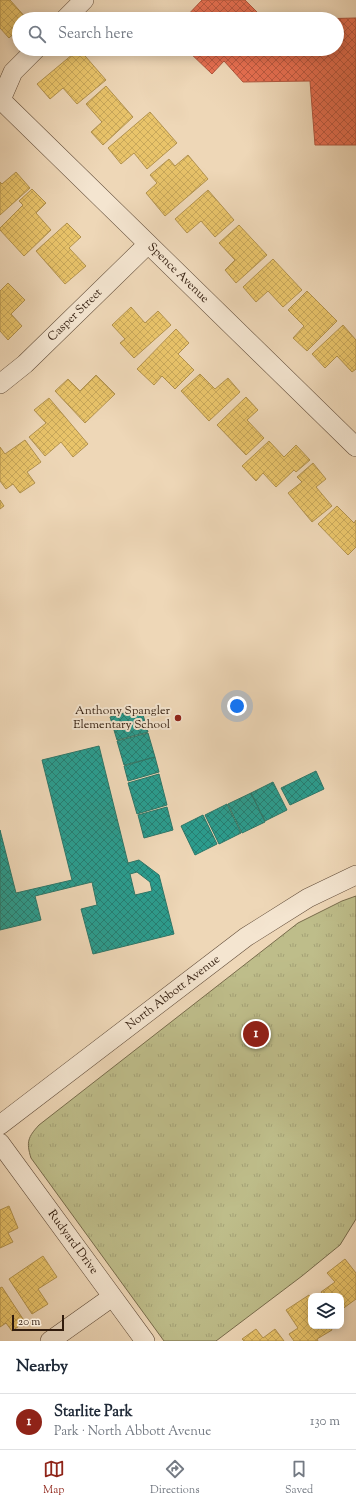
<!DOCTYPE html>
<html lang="en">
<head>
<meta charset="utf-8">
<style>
  body { margin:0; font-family:"Sorts Mill Goudy",serif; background:#f2f2f3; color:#1f2937 }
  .controls { position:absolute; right:12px; bottom:12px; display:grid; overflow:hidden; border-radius:8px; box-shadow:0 2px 10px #0003 }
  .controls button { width:36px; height:36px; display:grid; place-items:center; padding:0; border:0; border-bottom:1px solid #e0e1e3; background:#fff; color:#1f2937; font:20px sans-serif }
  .scale { position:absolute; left:12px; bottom:10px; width:52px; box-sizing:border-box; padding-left:4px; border:2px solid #311c0d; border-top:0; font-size:11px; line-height:14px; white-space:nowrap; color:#311c0d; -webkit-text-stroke:3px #f4e5d0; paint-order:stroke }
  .you { position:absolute; left:237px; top:706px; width:14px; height:14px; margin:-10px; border:3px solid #fff; border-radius:50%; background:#1a73e8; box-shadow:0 0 0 6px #1a73e833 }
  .badge { display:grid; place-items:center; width:26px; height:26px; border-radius:50%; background:#8f2418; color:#fff; font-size:13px; font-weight:700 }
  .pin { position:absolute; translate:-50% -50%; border:2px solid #fff; box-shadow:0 1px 4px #0006 }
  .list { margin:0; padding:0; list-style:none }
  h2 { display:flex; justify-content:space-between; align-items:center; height:52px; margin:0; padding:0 16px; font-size:17px }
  h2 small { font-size:13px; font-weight:400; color:#747a83 }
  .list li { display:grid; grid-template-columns:26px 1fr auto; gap:12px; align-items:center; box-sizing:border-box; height:56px; padding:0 16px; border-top:1px solid #e0e1e3 }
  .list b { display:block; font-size:15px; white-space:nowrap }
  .list p { margin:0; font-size:13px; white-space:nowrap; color:#747a83 }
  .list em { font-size:13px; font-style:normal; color:#747a83 }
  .icon { flex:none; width:22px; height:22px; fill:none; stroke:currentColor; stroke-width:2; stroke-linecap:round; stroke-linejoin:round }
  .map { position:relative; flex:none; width:356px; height:1341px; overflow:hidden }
  .search { position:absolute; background:#fff; box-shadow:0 2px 10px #0003; left:12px; right:12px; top:12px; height:44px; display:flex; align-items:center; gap:10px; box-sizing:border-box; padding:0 14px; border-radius:22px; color:#747a83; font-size:15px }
  .sheet { height:108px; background:#fff }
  nav { display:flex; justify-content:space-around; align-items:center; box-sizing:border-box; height:56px; border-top:1px solid #e0e1e3; background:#fff; font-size:11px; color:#747a83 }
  nav a { display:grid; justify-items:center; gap:2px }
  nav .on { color:#8f2418 }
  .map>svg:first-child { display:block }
</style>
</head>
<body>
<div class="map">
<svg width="356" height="1341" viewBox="0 0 356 1341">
  <defs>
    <pattern id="park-tufts" width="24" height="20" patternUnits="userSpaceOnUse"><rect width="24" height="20" fill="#bebd8a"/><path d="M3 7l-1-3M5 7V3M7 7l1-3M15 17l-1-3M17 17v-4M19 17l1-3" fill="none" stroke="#a4a276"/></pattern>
    <pattern id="homes-cross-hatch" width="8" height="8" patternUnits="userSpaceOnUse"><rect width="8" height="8" fill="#e9c46a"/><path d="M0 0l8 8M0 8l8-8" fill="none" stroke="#c8a85b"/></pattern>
    <pattern id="shops-cross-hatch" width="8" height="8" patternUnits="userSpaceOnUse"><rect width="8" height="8" fill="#e76f51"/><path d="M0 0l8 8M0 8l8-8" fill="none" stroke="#bc5a42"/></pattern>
    <pattern id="schools-cross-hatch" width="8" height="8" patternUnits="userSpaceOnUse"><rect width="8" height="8" fill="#2a9d8f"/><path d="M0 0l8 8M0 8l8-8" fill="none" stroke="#257f73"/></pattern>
  </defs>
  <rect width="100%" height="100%" fill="#eed7b7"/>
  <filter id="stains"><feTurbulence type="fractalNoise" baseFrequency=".005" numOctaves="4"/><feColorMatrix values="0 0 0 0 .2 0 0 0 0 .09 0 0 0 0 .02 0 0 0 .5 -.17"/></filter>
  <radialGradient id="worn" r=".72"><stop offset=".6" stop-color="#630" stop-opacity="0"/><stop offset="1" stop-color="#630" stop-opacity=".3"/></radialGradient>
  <path fill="url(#park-tufts)" stroke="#786c4c" d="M356 896V1219L340 1245 302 1276 216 1341H164L31 1158C26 1142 28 1137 39 1125L298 923 342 901Z"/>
  <path fill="url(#homes-cross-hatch)" stroke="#b2924e" d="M0 0H10L27 19H19V29L9 38 0 28Z
    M79 49 106 80 77 104 63 88 50 99 37 84Z
    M106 86 133 117 103 145 91 132 102 122 86 104Z
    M150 112 177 143 147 169 134 153 121 164 108 148Z
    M188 155 208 179 165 216 146 193 157 183 150 175 169 159 175 166Z
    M16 172 30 188 0 215V182L2 184Z
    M32 189 46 203 36 213 51 230 24 256 0 230V228L23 205 19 201Z
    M208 190 234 220 215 237 201 221 187 233 175 219Z
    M67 223 81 237 69 248 86 266 65 284 36 251Z
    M239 225 267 255 236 283 225 270 235 260 219 243Z
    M273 259 302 290 283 307 268 291 256 302 243 287Z
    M8 283 25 300 11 314 22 326 8 340 0 331V291Z
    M307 291 337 321 307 351 293 338 304 326 288 310Z
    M131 307 145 323 158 311 171 325 134 358 120 343 125 339 112 325Z
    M343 325 356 340V369L352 372 337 356 325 368 312 354Z
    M176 329 189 343 178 354 194 370 175 389 162 376 154 385 137 369Z
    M200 374 215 389 228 378 240 392 209 421 181 391Z
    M96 375 115 394 85 423 55 391 68 379 80 391Z
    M246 397 258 410 247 420 264 438 246 455 217 425Z
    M49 398 88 444 73 457 61 442 45 456 29 437 46 423 34 410Z
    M25 440 41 462 27 472 35 483 20 493 13 484 6 489 0 481V447L5 454Z
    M269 441 284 457 296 445 310 460 296 472 294 470 276 487 263 473 256 481 242 466Z
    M313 463 326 479 316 487 332 506 312 522 288 493 302 482 297 477Z
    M0 500 4 506 0 509Z
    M337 506 354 523 356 520V547L348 555 318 524Z
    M9 1206 18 1228 8 1233 13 1242 0 1248V1210Z
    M43 1256 57 1277 38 1289 48 1304 32 1314 9 1279Z
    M345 1259 356 1273V1299L341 1310V1296H324L321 1292 335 1282 327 1273Z
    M2 1287 25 1322 12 1331 6 1323 0 1327V1288Z
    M309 1295 311 1297V1326H330L332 1330 317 1339 318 1341H294L289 1334 298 1328 286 1310Z
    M256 1329 263 1338 275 1329 284 1341H244L242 1339Z"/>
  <path fill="url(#shops-cross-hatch)" stroke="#b0563d" d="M202 0H245L264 19H184Z
    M356 18V145H315L310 81 243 82 224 61 212 74 186 49H337V19H315Z"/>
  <path fill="url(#schools-cross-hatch)" stroke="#2c7668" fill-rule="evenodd" d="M141 708 148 732 117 740 110 717Z
    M148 733 155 757 124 765 117 741Z
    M99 746 128 863 139 860 159 875 174 934 93 954 81 909 97 905 92 882 35 896 41 920 0 930V830L16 893 72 880 42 760ZM137 872 150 882 152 891 135 895 130 874Z
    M155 757 159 772 128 781 124 766Z
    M316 771 324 789 290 805 281 788Z
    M159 774 167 805 137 814 128 783Z
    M273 782 287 810 265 821 251 793Z
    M251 793 265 822 242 833 228 804Z
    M227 804 241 833 219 844 205 815Z
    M167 807 173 830 144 838 138 815Z
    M203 815 217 844 195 855 181 826Z"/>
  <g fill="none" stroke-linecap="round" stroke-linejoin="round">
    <g stroke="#604b38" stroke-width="20">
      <g id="minor">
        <path d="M65 19 84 0"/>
        <path id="s1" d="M0 99 356 447"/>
        <path d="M0 102 13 72 36 49"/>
        <path id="s2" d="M0 384 25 364 148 244"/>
        <path id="s3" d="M0 1125 246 937 308 898 356 875"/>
        <path id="s4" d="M0 1143 145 1341"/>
        <path d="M50 1341 112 1297"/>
      </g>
    </g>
    <use href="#minor" stroke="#f4e5d0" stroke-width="19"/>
  </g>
  <circle fill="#8f2418" stroke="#f4e5d0" stroke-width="1.5" cx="178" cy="718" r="4"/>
  <g text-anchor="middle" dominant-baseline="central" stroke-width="4" stroke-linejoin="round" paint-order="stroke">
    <g font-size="12" fill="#311c0d" stroke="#f4e5d0">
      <text stroke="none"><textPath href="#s1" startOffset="249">Spence Avenue</textPath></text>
      <text stroke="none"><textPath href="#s2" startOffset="102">Casper Street</textPath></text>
      <text stroke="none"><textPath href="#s3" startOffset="218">North Abbott Avenue</textPath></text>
      <text stroke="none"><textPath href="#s4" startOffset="123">Rudyard Drive</textPath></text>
    </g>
    <g font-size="12" fill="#311c0d" stroke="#f4e5d0" text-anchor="end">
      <text x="170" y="711">Anthony Spangler<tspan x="170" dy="14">Elementary School</tspan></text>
    </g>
  </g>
  <rect width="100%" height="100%" filter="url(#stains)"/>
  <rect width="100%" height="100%" fill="url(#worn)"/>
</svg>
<div class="controls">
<button><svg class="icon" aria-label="layers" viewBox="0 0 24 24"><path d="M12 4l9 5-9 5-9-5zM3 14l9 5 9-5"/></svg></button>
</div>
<div class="scale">20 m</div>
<div class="you"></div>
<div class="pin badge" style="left:256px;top:1034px">1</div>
<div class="search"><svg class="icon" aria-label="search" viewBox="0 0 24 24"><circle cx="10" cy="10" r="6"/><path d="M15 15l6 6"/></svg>Search here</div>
</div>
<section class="sheet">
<h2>Nearby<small></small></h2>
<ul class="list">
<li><span class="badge">1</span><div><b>Starlite Park</b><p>Park · North Abbott Avenue</p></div><em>130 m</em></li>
</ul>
</section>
<nav>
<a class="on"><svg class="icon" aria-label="map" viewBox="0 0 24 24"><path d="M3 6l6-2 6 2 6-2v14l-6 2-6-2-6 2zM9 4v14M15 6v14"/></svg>Map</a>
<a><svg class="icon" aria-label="directions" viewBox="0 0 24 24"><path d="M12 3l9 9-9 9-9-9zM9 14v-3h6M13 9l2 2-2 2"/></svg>Directions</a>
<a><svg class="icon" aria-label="saved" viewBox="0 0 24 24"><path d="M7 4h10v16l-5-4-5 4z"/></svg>Saved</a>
</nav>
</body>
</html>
